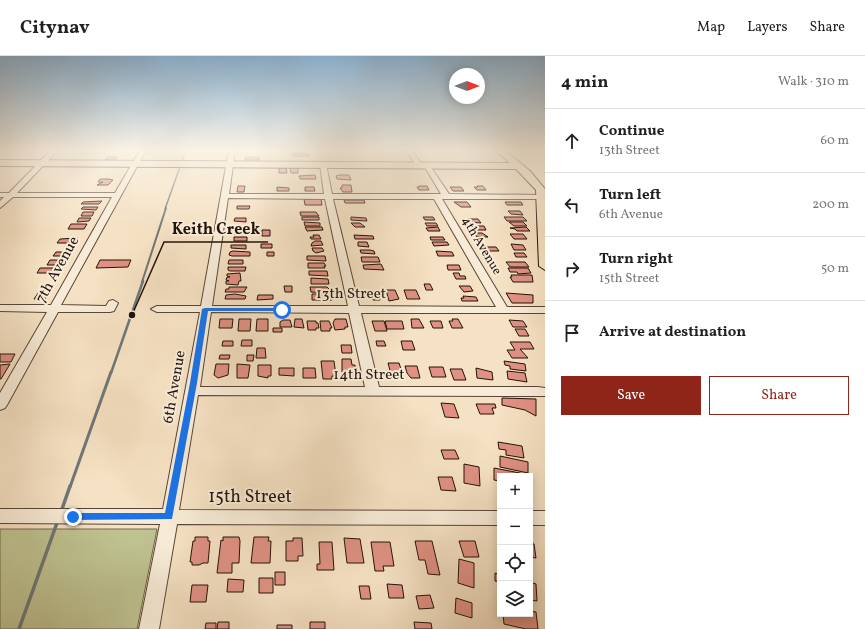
<!DOCTYPE html>
<html lang="en">
<head>
<meta charset="utf-8">
<style>
  body { margin:0; font-family:Vollkorn,serif; background:#f2f2f2; color:#202124 }
  .controls { position:absolute; right:12px; bottom:12px; display:grid; overflow:hidden; border-radius:0px; box-shadow:0 2px 10px #0003 }
  .controls button { width:36px; height:36px; display:grid; place-items:center; padding:0; border:0; border-bottom:1px solid #e0e0e0; background:#fff; color:#202124; font:20px sans-serif }
  .compass { position:absolute; left:449px; top:12px; width:36px; height:36px; border-radius:50%; background:#fff; box-shadow:0 2px 10px #0003; rotate:90deg }
  .stop { position:absolute; width:12px; height:12px; margin:-9px; border:3px solid #1a73e8; border-radius:50%; background:#fff }
  .stop.end { background:#1a73e8; border-color:#fff; box-shadow:0 1px 4px #0008 }
  .list { margin:0; padding:0; list-style:none }
  h2 { display:flex; justify-content:space-between; align-items:center; height:52px; margin:0; padding:0 16px; font-size:17px }
  h2 small { font-size:13px; font-weight:400; color:#757577 }
  .list li { display:grid; grid-template-columns:26px 1fr auto; gap:12px; align-items:center; box-sizing:border-box; height:64px; padding:0 16px; border-top:1px solid #e0e0e0 }
  .list b { display:block; font-size:15px; white-space:nowrap }
  .list p { margin:0; font-size:13px; white-space:nowrap; color:#757577 }
  .list em { font-size:13px; font-style:normal; color:#757577 }
  .actions { display:flex; gap:8px; padding:12px 16px }
  .actions a { flex:1; padding:9px 0; border:1px solid #8f2418; border-radius:0px; text-align:center; font-size:14px; color:#8f2418 }
  .actions .main { background:#8f2418; color:#fff }
  .icon { flex:none; width:22px; height:22px; fill:none; stroke:currentColor; stroke-width:2; stroke-linecap:round; stroke-linejoin:round }
  .map { position:relative; flex:none; width:545px; height:573px; overflow:hidden }
  header { display:flex; align-items:center; gap:24px; box-sizing:border-box; height:56px; padding:0 20px; background:#fff; border-bottom:1px solid #e0e0e0 }
  header strong { font-size:19px }
  nav { display:flex; gap:22px; margin-inline-start:auto; font-size:14px }
  main { display:flex }
  aside { flex:1; background:#fff }
  .map>svg:first-child { display:block }
</style>
</head>
<body>
<header>
<strong>Citynav</strong>
<nav><a>Map</a><a>Layers</a><a>Share</a></nav>
</header>
<main>
<div class="map">
<svg width="545" height="573" viewBox="0 0 545 573">
  <rect width="100%" height="100%" fill="#f5e1c3"/>
  <filter id="stains"><feTurbulence type="fractalNoise" baseFrequency=".005" numOctaves="4"/><feColorMatrix values="0 0 0 0 .2 0 0 0 0 .09 0 0 0 0 .02 0 0 0 .5 -.17"/></filter>
  <radialGradient id="worn" r=".72"><stop offset=".6" stop-color="#630" stop-opacity="0"/><stop offset="1" stop-color="#630" stop-opacity=".3"/></radialGradient>
  <path fill="#bfc291" stroke="#716a4d" d="M0 473H157L137 573H0Z"/>
  <g fill="none" stroke-linecap="round" stroke-linejoin="round">
    <path stroke="#6f7776" stroke-width="1.5" d="M165 153 186 94"/>
    <path stroke="#6f7776" stroke-width="2" d="M142 226 166 152"/>
    <path stroke="#6f7776" stroke-width="2.5" d="M111 317 143 225"/>
    <path stroke="#6f7776" stroke-width="3" d="M70 431 111 316"/>
    <path stroke="#6f7776" stroke-width="3.5" d="M61 456 70 430
      M19 573 58 464"/>
  </g>
  <path fill="#e09184" stroke="#231309" d="M293 97 309 98V100H293Z
    M108 100 112 101H117L115 104H105Z
    M246 101H259V104H245Z
    M279 112H286L287 117H279Z
    M290 112H298V117H291Z
    M315 119 316 123H300L299 120Z
    M339 119H349L351 124 337 123 336 120Z
    M100 123H108L113 124 108 129H97L103 126H98Z
    M342 129H351L352 136H343L340 132H342Z
    M238 130H245L244 136H237Z
    M419 130H427L429 134H419L417 131H419Z
    M477 130H483L486 134H477L474 131H478Z
    M277 131 289 132V135H277Z
    M305 131H314L315 135H305Z
    M450 131H461L464 135H453Z
    M304 143H321L322 149H305Z
    M344 144H364L365 147H345Z
    M102 145 99 148H81L83 146Z
    M454 146H467L471 151H461Z
    M505 146H521L523 149H507Z
    M237 150H250L249 153H237Z
    M83 151H98L96 154 81 153Z
    M508 155H520L523 159 511 158Z
    M83 156H94L92 160H81Z
    M300 156H316L319 160H301Z
    M302 161H319V164H302Z
    M351 161 366 162 367 165 351 164Z
    M423 161H433L435 164H425Z
    M504 161H523L527 165H507Z
    M79 162H91L89 165 77 166Z
    M235 162H246V166L234 165Z
    M467 163H478L481 167 469 166Z
    M304 166 320 167V170H305Z
    M509 166H523L527 170H514Z
    M351 167H360L365 171H355Z
    M425 167H436L438 170H427Z
    M71 168H87L84 173H68Z
    M470 170H484L486 174H472Z
    M305 171H322L323 174 307 175Z
    M438 171 440 175H428L426 172Z
    M526 171 530 175H517L515 173 510 172Z
    M262 174H270V180H262Z
    M233 175H250V178H232Z
    M474 177H482L488 181H477Z
    M510 178H523L527 183H514Z
    M313 179H319L321 183H311L310 181H314Z
    M354 179 373 180 374 183H355Z
    M234 181H247V185H234Z
    M430 181H443L445 184H431Z
    M78 182 76 187H57L60 183Z
    M315 185H321L323 189 311 190 312 187Z
    M358 186H367L369 191 358 190Z
    M432 186H447L449 189 434 190Z
    M261 188H272V192H261Z
    M511 188 523 189 526 194H514Z
    M231 189H246V193L231 192Z
    M483 191H496L499 195H486Z
    M312 192H322L324 195 316 197 313 195Z
    M360 194H370L374 195 375 198 361 197Z
    M436 195 452 196 454 200H438Z
    M56 196H69L66 200H53Z
    M230 196 233 195 250 196V200H232L229 199Z
    M267 196H274V200H267Z
    M514 197H524L527 201H516Z
    M307 200H325L326 205 307 204Z
    M361 201H378L380 206H362Z
    M50 204H66L63 209H47Z
    M100 204H131L128 211 96 212Z
    M229 204H243V208H228Z
    M506 206H525L529 211H510Z
    M308 207H324L326 210H324L325 212H308Z
    M381 208 384 214 364 213 363 209Z
    M447 209H459L461 214H448Z
    M228 211H246L245 215H230L228 214Z
    M40 212H59L56 217H37Z
    M508 212H528L531 217 518 218 517 216H510Z
    M309 215H327L328 220 309 219Z
    M240 217 241 225H239L238 229 226 228V225H229L226 224 227 221H230L227 220V218Z
    M453 217H459L460 220H465L466 223H456Z
    M511 219H532L533 226H513L510 221H512Z
    M311 222 328 223 329 228H311Z
    M424 228H430L433 234H426Z
    M284 230H292V236H285Z
    M459 230H470L473 235 464 236Z
    M229 231H247L244 236H225L226 233H229Z
    M310 231H327L330 234H328V237L311 236Z
    M41 233H51L45 243H34Z
    M386 234H395L399 243 389 245Z
    M404 234H416L420 243H407Z
    M369 236 379 237 380 244H373L372 241H370Z
    M506 237 533 239V247H512Z
    M235 238 246 240 245 243H225L226 239Z
    M312 238H331L332 244H312Z
    M258 239H273V243L257 244Z
    M463 240 476 241 478 245H462L461 242H464Z
    M220 263H233L232 272H219Z
    M239 263H251L250 275H238Z
    M257 263H268V275H256Z
    M295 263H302L304 272 294 271Z
    M335 263H346L348 271H345V273L335 274 333 267Z
    M411 263H419L424 272H412Z
    M452 263H458L463 272H452L449 265H453Z
    M283 264H290L292 271H280V266Z
    M509 264 523 265 527 271H513Z
    M307 265H316V267H318L319 272H316V274H308Z
    M320 265H329L332 272H330V275H321Z
    M372 265H384L387 275H375Z
    M385 265H402L404 273H387Z
    M430 265H441L443 272H433Z
    M273 272H282V276H273Z
    M515 273H525L529 280H519Z
    M242 284H252V290H241Z
    M223 285H233V290H222Z
    M376 285H384L386 290H377Z
    M401 285H412L415 294H403Z
    M510 286H530L534 293H520L528 302H512L507 294H515Z
    M341 289H351L352 297H342Z
    M257 292H265L266 302H256Z
    M0 298H15L11 306H0Z
    M220 299H230L229 303H219Z
    M247 299H254L253 305H247Z
    M342 303H351L352 309H355L356 322 346 320 345 316H342Z
    M321 305H334L336 320H332V323H323Z
    M504 305 525 308 526 315 510 313V310L505 309Z
    M388 307H399L404 322H392Z
    M10 308 1 323H0V309Z
    M216 308H229L228 319 218 322 214 319Z
    M237 308 250 309 248 322H237Z
    M258 309H271V320H268V322L258 320Z
    M405 310H417L420 322H411L407 317Z
    M429 311H443L446 321H432Z
    M279 312H294V320L279 319Z
    M303 312H315L316 322H303Z
    M476 312 492 316 493 324 477 322Z
    M450 313H462L466 324H454Z
    M507 315 525 317 527 326 508 323Z
    M502 342 536 343V360L525 354 502 349Z
    M441 347 454 348 459 362 445 361Z
    M476 348H495L496 352H492L494 358H480Z
    M498 386 522 390 524 402 506 399V394L499 393Z
    M441 394H455L459 403H444Z
    M500 400 528 406V417L500 411Z
    M464 408 479 411 480 430 464 427Z
    M494 412 525 418V420H500V425L494 424Z
    M438 421H452L456 435 441 434Z
    M195 481H208V485H210L208 507H203L199 509H192V506H190L193 485H195Z
    M223 481H239L240 485 239 507H232V517H217L221 484 223 485Z
    M254 481H269L268 485H271L270 507H251Z
    M293 482H302L303 500H298V505H286V485H293Z
    M344 482 360 483 364 507H347Z
    M415 485H432L440 519 428 518 425 504H419Z
    M459 485H475L479 501H464Z
    M319 486H332L334 514H317V508H320Z
    M371 486H390L394 510H383L384 515H375Z
    M530 487 534 488 536 502 530 501Z
    M459 503 474 507V532L458 527Z
    M275 516H285V529H275Z
    M495 517 500 519V526L495 525Z
    M259 522H273V537H259Z
    M228 523 244 524 243 536H227Z
    M530 526 536 528 537 545 530 544Z
    M387 528 402 529 404 542H389Z
    M192 529H208L206 546H190Z
    M359 530H369L371 543H361Z
    M430 539 434 552 419 553 416 540Z
    M456 542 472 547V562L455 557Z
    M530 555 536 556 538 573H526L504 568 503 558H530Z
    M218 566H229V573H217Z
    M310 566H325V573H310Z
    M414 566 431 567 432 573H415Z
    M206 567H216V573H205Z
    M277 569H292V573H277Z"/>
  <g fill="none" stroke-linecap="round" stroke-linejoin="round">
    <g stroke="#584638" stroke-width="2">
      <path id="minor" d="M51 94H58L17 137H115L140 94H146L61 249 106 250 109 245 113 244 118 247 114 255 110 256H58L7 349 5 352 0 354V337L47 256 0 255V249H51L112 141H13L0 152V145L4 141H0V137H9Z
        M229 94H235L229 138H324L320 108 323 106 326 108 332 138H441L423 108 426 106 428 107 449 138 544 139 545 141 541 143H442L507 251H545V257H361L379 331H538L545 332V340L198 339 179 454 500 455V469L177 468 159 573H139L160 468 0 467V453H163L200 256H157L151 253 157 250H201ZM228 142 325 143 348 250H212ZM333 143H434L496 251 359 250ZM211 256 349 257 365 331H200Z
        M406 94H412L421 108 420 109H416Z
        M530 455H545V469H530Z"/>
    </g>
    <g stroke="#231309" stroke-width="2">
      <path id="major" d="M495 94H504L530 115 545 133V214L539 210 536 134 516 113 0 110V104L510 107Z"/>
    </g>
    <use href="#minor" fill="#f8ecd8" fill-rule="evenodd"/>
    <use href="#major" fill="#f5e1c3" fill-rule="evenodd"/>
  </g>
  <linearGradient id="sky" x2="0" y2="1"><stop stop-color="#8cb6d8"/><stop offset="0.54" stop-color="#faf2e4"/><stop offset="1" stop-color="#faf2e4" stop-opacity="0"/></linearGradient>
  <rect width="545" height="174" fill="url(#sky)"/>
  <path fill="#1a73e8" d="M205 252H282L285 254 282 255H208L197 327 172 463 70 464 68 461 73 457H165L190 327 202 253Z"/>
  <g text-anchor="middle" dominant-baseline="central" stroke-width="4" stroke-linejoin="round" paint-order="stroke">
    <g font-size="13" fill="#231309" stroke="#f8ecd8">
      <text transform="translate(481 190) rotate(59)">4th Avenue</text>
    </g>
    <g font-size="15" fill="#231309" stroke="#f8ecd8">
      <text transform="translate(58 214) rotate(-61)">7th Avenue</text>
      <text x="351" y="238">13th Street</text>
      <text x="369" y="319">14th Street</text>
      <text transform="translate(175 331) rotate(-80)">6th Avenue</text>
    </g>
    <g font-size="18" fill="#231309" stroke="#f8ecd8">
      <text x="250" y="441">15th Street</text>
    </g>
  </g>
  <path fill="none" stroke="#231309" stroke-width="1.5" d="M132 259L164 186H268"/>
  <circle fill="#231309" stroke="#f8ecd8" stroke-width="1.5" cx="132" cy="259" r="4"/>
  <g font-size="16" text-anchor="middle" font-weight="bold" fill="#231309" stroke="#f8ecd8" stroke-width="4" stroke-linejoin="round" paint-order="stroke">
    <text x="216" y="178">Keith Creek</text>
  </g>
  <rect width="100%" height="100%" filter="url(#stains)"/>
  <rect width="100%" height="100%" fill="url(#worn)"/>
</svg>
<div class="controls">
<button>+</button>
<button>−</button>
<button><svg class="icon" aria-label="locate" viewBox="0 0 24 24"><circle cx="12" cy="12" r="6"/><path d="M12 2v4M12 18v4M2 12h4M18 12h4"/></svg></button>
<button><svg class="icon" aria-label="layers" viewBox="0 0 24 24"><path d="M12 4l9 5-9 5-9-5zM3 14l9 5 9-5"/></svg></button>
</div>
<svg class="compass" viewBox="-18 -18 36 36"><path d="M0-13l5 13h-10z" fill="#e53935"/><path d="M0 13l5-13h-10z" fill="#757577"/></svg>
<div class="stop" style="left:282px;top:254px"></div>
<div class="stop end" style="left:73px;top:461px"></div>
</div>
<aside>
<h2>4 min<small>Walk · 310 m</small></h2>
<ul class="list">
<li><svg class="icon" aria-label="ahead" viewBox="0 0 24 24"><path d="M12 20V5M6 11l6-6 6 6"/></svg><div><b>Continue</b><p>13th Street</p></div><em>60 m</em></li>
<li><svg class="icon" aria-label="left" viewBox="0 0 24 24"><path d="M17 20v-9H6M10 6l-5 5 5 5"/></svg><div><b>Turn left</b><p>6th Avenue</p></div><em>200 m</em></li>
<li><svg class="icon" aria-label="right" viewBox="0 0 24 24"><path d="M7 20v-9h11M14 6l5 5-5 5"/></svg><div><b>Turn right</b><p>15th Street</p></div><em>50 m</em></li>
<li><svg class="icon" aria-label="arrive" viewBox="0 0 24 24"><path d="M6 21V4h12l-3 4 3 4H6"/></svg><div><b>Arrive at destination</b></div></li>
</ul>
<div class="actions"><a class="main">Save</a><a>Share</a></div>
</aside>
</main>
</body>
</html>
